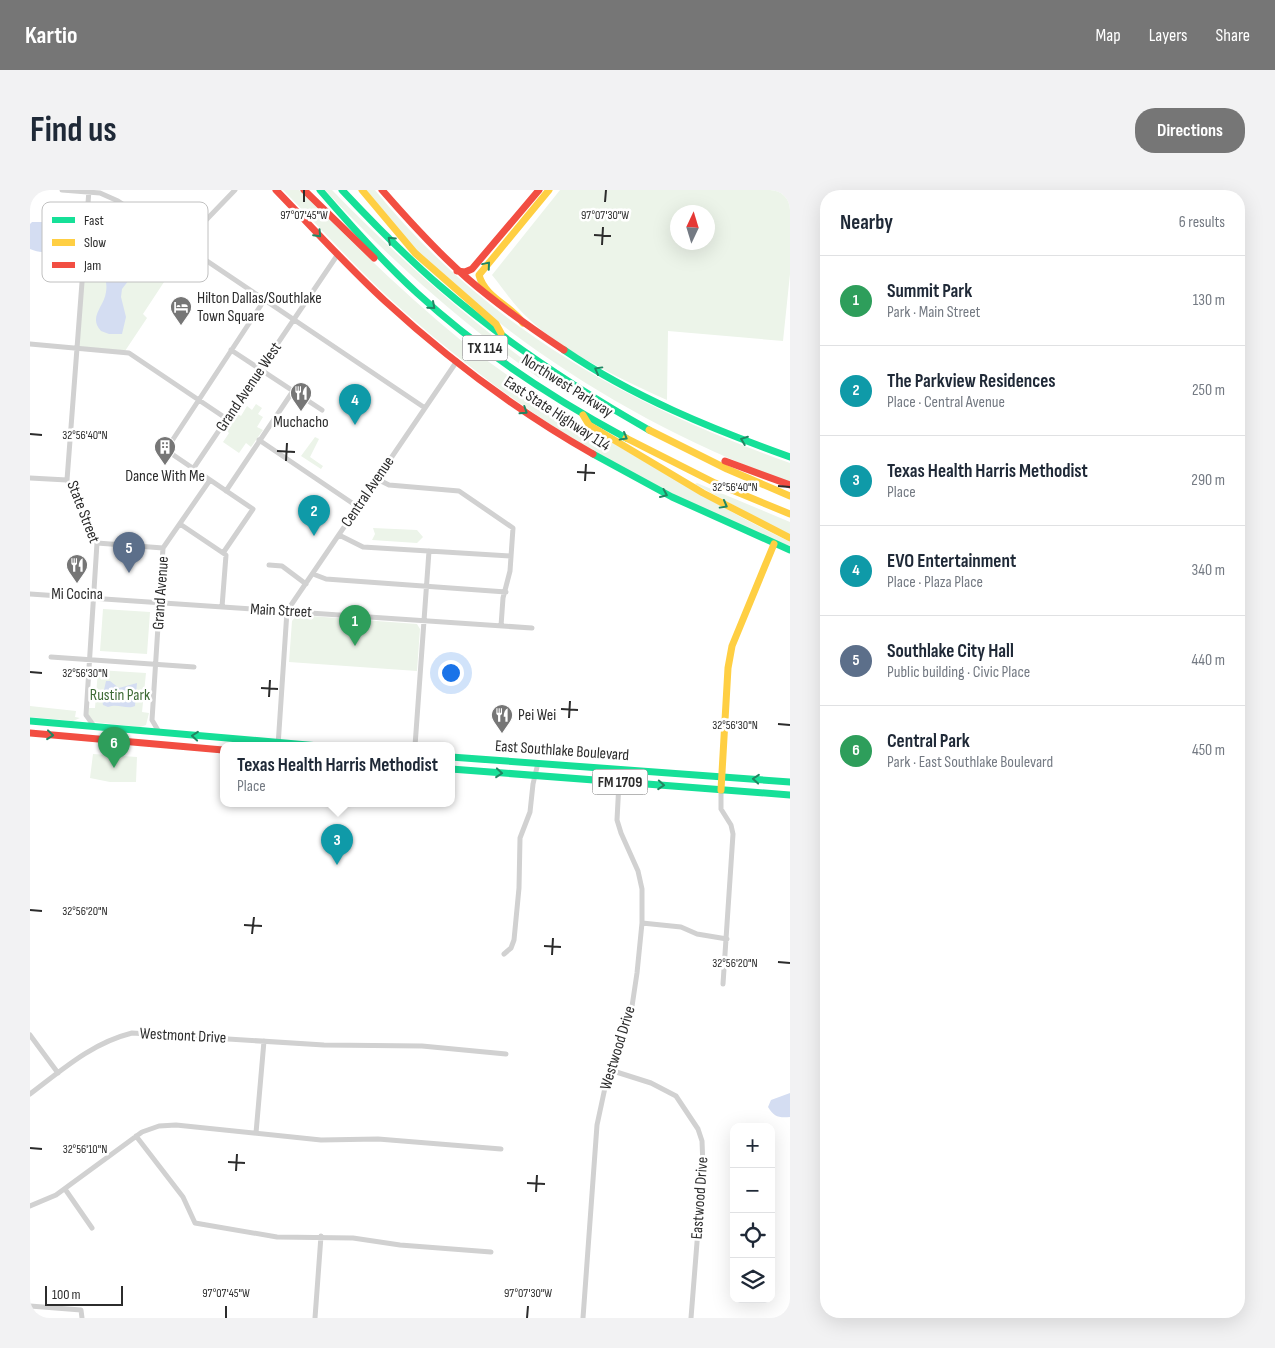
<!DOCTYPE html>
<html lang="en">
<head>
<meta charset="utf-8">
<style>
  body { margin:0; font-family:"Sofia Sans Condensed",sans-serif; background:#f2f2f3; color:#1f2937 }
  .controls { position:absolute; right:15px; bottom:15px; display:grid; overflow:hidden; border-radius:10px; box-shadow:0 5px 20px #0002 }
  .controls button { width:45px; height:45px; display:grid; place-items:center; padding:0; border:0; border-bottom:1px solid #e0e1e3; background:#fff; color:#1f2937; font:25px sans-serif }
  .compass { position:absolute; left:640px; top:15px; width:45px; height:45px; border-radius:50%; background:#fff; box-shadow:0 5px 20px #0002; rotate:4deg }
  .scale { position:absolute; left:15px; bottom:12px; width:78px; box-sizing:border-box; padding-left:5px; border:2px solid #2c2c2c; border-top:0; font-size:14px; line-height:18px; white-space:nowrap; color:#2c2c2c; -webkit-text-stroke:4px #fff; paint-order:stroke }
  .you { position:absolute; left:420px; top:482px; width:18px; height:18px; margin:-12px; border:4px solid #fff; border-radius:50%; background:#1a73e8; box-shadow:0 0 0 8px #1a73e833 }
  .badge { display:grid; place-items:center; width:32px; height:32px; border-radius:50%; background:#767676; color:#fff; font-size:16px; font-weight:700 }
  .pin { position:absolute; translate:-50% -41px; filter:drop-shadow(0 1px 2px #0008) }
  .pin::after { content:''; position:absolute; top:26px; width:18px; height:15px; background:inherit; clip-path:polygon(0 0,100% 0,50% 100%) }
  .popup { position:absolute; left:190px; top:552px; width:235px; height:65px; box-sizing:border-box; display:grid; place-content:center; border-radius:10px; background:#fff; filter:drop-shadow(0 1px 4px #0005); font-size:16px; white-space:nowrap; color:#747a83 }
  .popup b { font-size:19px; color:#1f2937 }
  .popup::after { content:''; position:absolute; left:50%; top:100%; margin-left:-10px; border:10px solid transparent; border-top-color:#fff }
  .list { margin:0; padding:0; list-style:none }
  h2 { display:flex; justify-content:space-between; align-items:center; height:65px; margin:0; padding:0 20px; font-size:21px }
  h2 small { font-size:16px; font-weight:400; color:#747a83 }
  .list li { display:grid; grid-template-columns:32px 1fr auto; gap:15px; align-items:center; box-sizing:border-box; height:90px; padding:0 20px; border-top:1px solid #e0e1e3 }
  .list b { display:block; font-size:19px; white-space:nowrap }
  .list p { margin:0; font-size:16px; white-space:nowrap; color:#747a83 }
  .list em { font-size:16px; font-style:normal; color:#747a83 }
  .icon { flex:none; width:28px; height:28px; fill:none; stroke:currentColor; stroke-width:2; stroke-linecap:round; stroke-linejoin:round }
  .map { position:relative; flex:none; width:760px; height:1128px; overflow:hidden; border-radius:20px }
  header { display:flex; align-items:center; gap:30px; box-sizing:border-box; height:70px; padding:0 25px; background:#767676; color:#fff }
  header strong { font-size:24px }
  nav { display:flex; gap:28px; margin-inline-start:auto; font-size:18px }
  .intro { display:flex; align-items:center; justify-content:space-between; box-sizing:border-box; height:120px; padding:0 30px }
  h1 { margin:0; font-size:35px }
  .button { padding:12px 22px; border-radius:20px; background:#767676; color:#fff; font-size:18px; font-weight:700 }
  main { display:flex; gap:30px; padding:0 30px }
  aside { flex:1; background:#fff; border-radius:20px; box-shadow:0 5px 20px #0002 }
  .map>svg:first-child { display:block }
</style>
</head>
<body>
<header>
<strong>Kartio</strong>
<nav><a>Map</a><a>Layers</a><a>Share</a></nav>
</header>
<div class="intro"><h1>Find us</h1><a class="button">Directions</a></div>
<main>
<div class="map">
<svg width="760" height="1128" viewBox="0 0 760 1128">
  <rect width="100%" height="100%" fill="#fff"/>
  <path fill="#ecf4e9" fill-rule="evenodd" d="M253 0H269C322 52 375 105 433 152 491 198 553 236 617 273 664 301 710 328 760 352V356C612 303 475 214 359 108 322 74 289 36 253 0Z
    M295 0H302C367 67 436 128 512 183L509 188C431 132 360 70 295 0Z
    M336 0H345C456 137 596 214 760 273V293C626 243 499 168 395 69 374 48 355 23 336 0Z
    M530 0H760V84L753 151 638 141 637 210C587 187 525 159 488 118 479 108 471 96 462 85ZM648 22H678V52H648Z
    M56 37 137 43 157 57 113 124 117 128 95 161 47 158Z
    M226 214 232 218 228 224 233 227 227 237 233 240 221 257 216 253 209 263 193 252 199 243 194 238 205 222 211 226 217 216 222 220Z
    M285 247 289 249 280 267 293 276 291 279 271 266Z
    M667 293 760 332V346L665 294Z
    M343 338 387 340 393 347 387 353 342 350 345 344Z
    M73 419 120 422 117 464 70 461Z
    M267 425 387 434 390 439 387 481 259 472 262 431Z
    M68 480 116 483 112 522 119 523 116 535 110 537 64 532 58 525 59 518H65Z
    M0 516 46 521 45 527 50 528 43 531 0 527Z
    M63 564 107 567 106 592H80L60 588Z"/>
  <path fill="#d4ddf2" d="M2 32H14L22 37C24 55 22 68 0 59V34Z
    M84 55C97 57 117 58 122 70L102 86 92 99 91 107 96 127 92 144H79L71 141C58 127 74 117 76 102 79 85 65 74 76 58Z
    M76 491H80L89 498 107 493 105 516C97 520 88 513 78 517L73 515 72 509Z
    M760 903V927C749 928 744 927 738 917L741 910Z"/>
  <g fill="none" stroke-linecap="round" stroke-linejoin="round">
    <path stroke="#d1d1d1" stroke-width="5" d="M32 0 70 3 88 11 395 218
      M59 0 37 290 67 353 56 525 64 536
      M153 54 205 0
      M0 154 99 163 197 229
      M201 160 292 220
      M229 250 328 317
      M163 279 308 64
      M0 288 37 290
      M347 289 359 295 429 301 483 338 480 381 473 408 471 436
      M196 301 263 201
      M150 334 196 365 192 417
      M309 345 333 357 481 366
      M67 353 133 358
      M193 363 223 319 136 260 235 109
      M239 375 252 376 276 394
      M283 384 296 389 476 402
      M0 404 502 438
      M21 467 164 477
      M129 542 122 530 133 358 180 290
      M248 556 257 421 427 171
      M385 556 399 361
      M691 600V619L701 635 703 644 693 794
      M612 733 651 737 667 744 697 749
      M474 764 481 758 484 750 489 698 490 648 500 622 503 594 508 573
      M0 845 28 883
      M580 880 621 893 646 906 668 939 672 951 673 977 661 1128
      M0 904C33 879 62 853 102 843L294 855 392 856 476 864
      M226 943 234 851
      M106 946 153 1007 165 1033 247 1047 323 1048 370 1055 461 1062
      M35 999 62 1038
      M0 1016 26 1005 112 942 129 936 146 935 291 950 348 949 471 959
      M0 1116 51 1120 52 1128
      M285 1128 291 1046
      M553 1128 567 935 576 893 601 823 607 783 612 733V699L608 681 591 643 587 630 589 592"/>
    <path stroke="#16e098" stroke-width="7" d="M290 0C321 36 352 71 387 103 449 160 522 208 596 248
      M312 0C343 33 375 66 410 96 474 151 545 198 619 240
      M534 160C603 207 682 239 760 267
      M563 264 642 307 760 360
      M0 531 289 556
      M421 567 760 592
      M421 579 760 605"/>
    <path stroke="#ffcf43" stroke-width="7" d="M332 0 385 63 466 134 471 143
      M493 133C481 115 455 108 449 85L519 0
      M553 225 559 235 673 303 760 348
      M619 240 697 279 760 306
      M596 248 685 293 760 324
      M691 600 698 478 702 456 744 354"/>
    <path stroke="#f24e42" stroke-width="7" d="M246 0C282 37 317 76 355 111 418 169 489 222 563 264
      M274 0 344 68
      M352 0C379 31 407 62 438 89 468 115 501 138 534 160
      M427 81 435 82 442 79 509 0
      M695 271 760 295
      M0 543 193 560"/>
  </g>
  <defs><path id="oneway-chevron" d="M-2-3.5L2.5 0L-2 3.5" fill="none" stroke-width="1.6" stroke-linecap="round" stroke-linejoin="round" transform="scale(1.25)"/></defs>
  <g stroke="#218662">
    <use href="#oneway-chevron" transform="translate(288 44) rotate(47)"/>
    <use href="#oneway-chevron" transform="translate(361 50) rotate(-137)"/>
    <use href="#oneway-chevron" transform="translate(457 75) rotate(-50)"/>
    <use href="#oneway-chevron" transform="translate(402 116) rotate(41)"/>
    <use href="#oneway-chevron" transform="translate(568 180) rotate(-151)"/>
    <use href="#oneway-chevron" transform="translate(494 221) rotate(33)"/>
    <use href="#oneway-chevron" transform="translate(594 247) rotate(30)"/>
    <use href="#oneway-chevron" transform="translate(714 250) rotate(-159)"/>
    <use href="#oneway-chevron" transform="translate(634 304) rotate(24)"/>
    <use href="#oneway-chevron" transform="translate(694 315) rotate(29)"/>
    <use href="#oneway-chevron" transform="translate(20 545) rotate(6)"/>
    <use href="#oneway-chevron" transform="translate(165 546) rotate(-175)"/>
    <use href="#oneway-chevron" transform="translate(469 583) rotate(5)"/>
    <use href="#oneway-chevron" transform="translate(726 589) rotate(-175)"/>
    <use href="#oneway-chevron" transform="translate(631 595) rotate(4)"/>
  </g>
  <path fill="none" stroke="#2c2c2c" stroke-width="2" d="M274 12V0M575 12 576 0M564 45 581 46M572 55 573 37M0 244 12 245M247 261 265 262M256 271 257 253M547 282 565 283M555 291 556 274M748 296 760 297M0 482 12 483M231 498 248 499M239 507 240 490M531 519 548 520M539 528 540 511M748 534 760 535M0 720 12 721M214 735 232 736M222 744 224 727M514 756 531 757M522 765 523 748M748 772 760 773M0 958 12 959M198 972 215 973M206 981 207 964M497 993 515 994M506 1002 507 985M196 1128V1116M497 1128 498 1116"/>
  <defs>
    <g id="hotel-pin" transform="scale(1.125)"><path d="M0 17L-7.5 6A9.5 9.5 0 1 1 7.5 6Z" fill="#767676" stroke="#fff"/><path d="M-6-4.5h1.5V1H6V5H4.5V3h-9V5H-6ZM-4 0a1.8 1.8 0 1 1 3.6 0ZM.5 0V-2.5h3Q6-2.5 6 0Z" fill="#fff"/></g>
    <g id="restaurant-pin" transform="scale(1.125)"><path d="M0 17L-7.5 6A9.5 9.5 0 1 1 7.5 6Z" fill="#767676" stroke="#fff"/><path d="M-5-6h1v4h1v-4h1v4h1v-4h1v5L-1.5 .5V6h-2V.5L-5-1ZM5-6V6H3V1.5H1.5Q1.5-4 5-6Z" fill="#fff"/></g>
    <g id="building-pin" transform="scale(1.125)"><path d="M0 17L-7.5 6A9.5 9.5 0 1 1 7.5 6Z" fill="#767676" stroke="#fff"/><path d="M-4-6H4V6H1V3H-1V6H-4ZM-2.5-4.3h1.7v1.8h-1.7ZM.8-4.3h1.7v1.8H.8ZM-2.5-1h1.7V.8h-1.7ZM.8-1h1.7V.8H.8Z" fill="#fff"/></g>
  </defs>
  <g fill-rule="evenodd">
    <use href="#hotel-pin" x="151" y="117"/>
    <use href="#restaurant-pin" x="271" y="203"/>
    <use href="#building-pin" x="135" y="257"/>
    <use href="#restaurant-pin" x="47" y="375"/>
    <use href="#restaurant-pin" x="472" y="525"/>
  </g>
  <g text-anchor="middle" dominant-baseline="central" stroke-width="5" stroke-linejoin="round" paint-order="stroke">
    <g fill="#fff" stroke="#6b6b6b" stroke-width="1">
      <rect x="432.5" y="145.5" width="45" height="25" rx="4"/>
      <rect x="562.5" y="579.5" width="55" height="25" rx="4"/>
    </g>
    <g font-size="15" font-weight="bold" fill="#2c2c2c">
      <text x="455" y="158">TX 114</text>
      <text x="590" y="592">FM 1709</text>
    </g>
    <g font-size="16" fill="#2c2c2c" stroke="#fff">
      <text x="167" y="108" text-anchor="start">Hilton Dallas/Southlake<tspan x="167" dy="18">Town Square</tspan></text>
      <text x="271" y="232">Muchacho</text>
      <text x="135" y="286">Dance With Me</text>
      <text x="47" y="404">Mi Cocina</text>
      <text x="488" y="525" text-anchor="start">Pei Wei</text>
    </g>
    <g font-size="16" fill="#2c2c2c" stroke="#fff">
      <text transform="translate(537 196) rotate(32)">Northwest Parkway</text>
      <text transform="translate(219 197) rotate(-56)">Grand Avenue West</text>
      <text transform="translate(527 224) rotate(33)">East State Highway 114</text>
      <text transform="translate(338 302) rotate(-56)">Central Avenue</text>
      <text transform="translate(53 322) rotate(69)">State Street</text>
      <text transform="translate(131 403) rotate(-86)">Grand Avenue</text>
      <text transform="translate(251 421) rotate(3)">Main Street</text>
      <text transform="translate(532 561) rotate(4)">East Southlake Boulevard</text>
      <text transform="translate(153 846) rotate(3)">Westmont Drive</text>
      <text transform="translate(588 858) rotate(-73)">Westwood Drive</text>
      <text transform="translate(670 1008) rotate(-86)">Eastwood Drive</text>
    </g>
    <g font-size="16" fill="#3e6a36" stroke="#fff">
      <text x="90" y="505">Rustin Park</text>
    </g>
  </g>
  <rect x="12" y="12" width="166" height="80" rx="8" fill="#fff" stroke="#c0c0c0" stroke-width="1"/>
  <rect x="22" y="27" width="23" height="6" fill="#16e098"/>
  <rect x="22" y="49" width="23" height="7" fill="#ffcf43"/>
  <rect x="22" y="72" width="23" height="6" fill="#f24e42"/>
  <g font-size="14" fill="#2c2c2c">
    <text x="54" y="35">Fast</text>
    <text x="54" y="57">Slow</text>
    <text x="54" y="80">Jam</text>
  </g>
  <g font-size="12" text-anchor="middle" fill="#2c2c2c" stroke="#fff" stroke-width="5" stroke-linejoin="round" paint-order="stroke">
    <text x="274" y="29">97°07'45"W</text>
    <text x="575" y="29">97°07'30"W</text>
    <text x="55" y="249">32°56'40"N</text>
    <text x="705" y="301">32°56'40"N</text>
    <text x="55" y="487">32°56'30"N</text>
    <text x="705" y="539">32°56'30"N</text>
    <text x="55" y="725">32°56'20"N</text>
    <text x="705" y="777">32°56'20"N</text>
    <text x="55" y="963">32°56'10"N</text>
    <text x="196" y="1107">97°07'45"W</text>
    <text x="498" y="1107">97°07'30"W</text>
  </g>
</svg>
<div class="controls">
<button>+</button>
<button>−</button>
<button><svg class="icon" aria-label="locate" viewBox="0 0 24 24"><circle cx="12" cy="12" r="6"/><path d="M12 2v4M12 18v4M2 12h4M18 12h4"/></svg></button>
<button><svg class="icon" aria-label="layers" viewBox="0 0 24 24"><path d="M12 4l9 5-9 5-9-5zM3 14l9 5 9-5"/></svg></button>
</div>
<svg class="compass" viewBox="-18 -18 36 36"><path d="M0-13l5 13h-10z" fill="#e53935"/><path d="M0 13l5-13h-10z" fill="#747a83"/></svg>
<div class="scale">100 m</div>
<div class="you"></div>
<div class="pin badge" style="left:325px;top:456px;background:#2e9e5b">1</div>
<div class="pin badge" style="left:284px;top:346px;background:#0f9aa8">2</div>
<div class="pin badge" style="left:307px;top:675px;background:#0f9aa8">3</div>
<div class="popup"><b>Texas Health Harris Methodist</b>Place</div>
<div class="pin badge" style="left:325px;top:235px;background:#0f9aa8">4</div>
<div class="pin badge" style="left:99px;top:383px;background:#5c6f8a">5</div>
<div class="pin badge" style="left:84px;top:578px;background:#2e9e5b">6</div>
</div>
<aside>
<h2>Nearby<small>6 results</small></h2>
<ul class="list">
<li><span class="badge" style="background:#2e9e5b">1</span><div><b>Summit Park</b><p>Park · Main Street</p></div><em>130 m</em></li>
<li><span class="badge" style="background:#0f9aa8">2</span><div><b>The Parkview Residences</b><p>Place · Central Avenue</p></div><em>250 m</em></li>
<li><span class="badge" style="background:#0f9aa8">3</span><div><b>Texas Health Harris Methodist</b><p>Place</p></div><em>290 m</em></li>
<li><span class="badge" style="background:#0f9aa8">4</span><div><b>EVO Entertainment</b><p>Place · Plaza Place</p></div><em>340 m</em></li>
<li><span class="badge" style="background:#5c6f8a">5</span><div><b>Southlake City Hall</b><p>Public building · Civic Place</p></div><em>440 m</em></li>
<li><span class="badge" style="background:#2e9e5b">6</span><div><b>Central Park</b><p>Park · East Southlake Boulevard</p></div><em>450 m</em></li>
</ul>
</aside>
</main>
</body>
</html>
